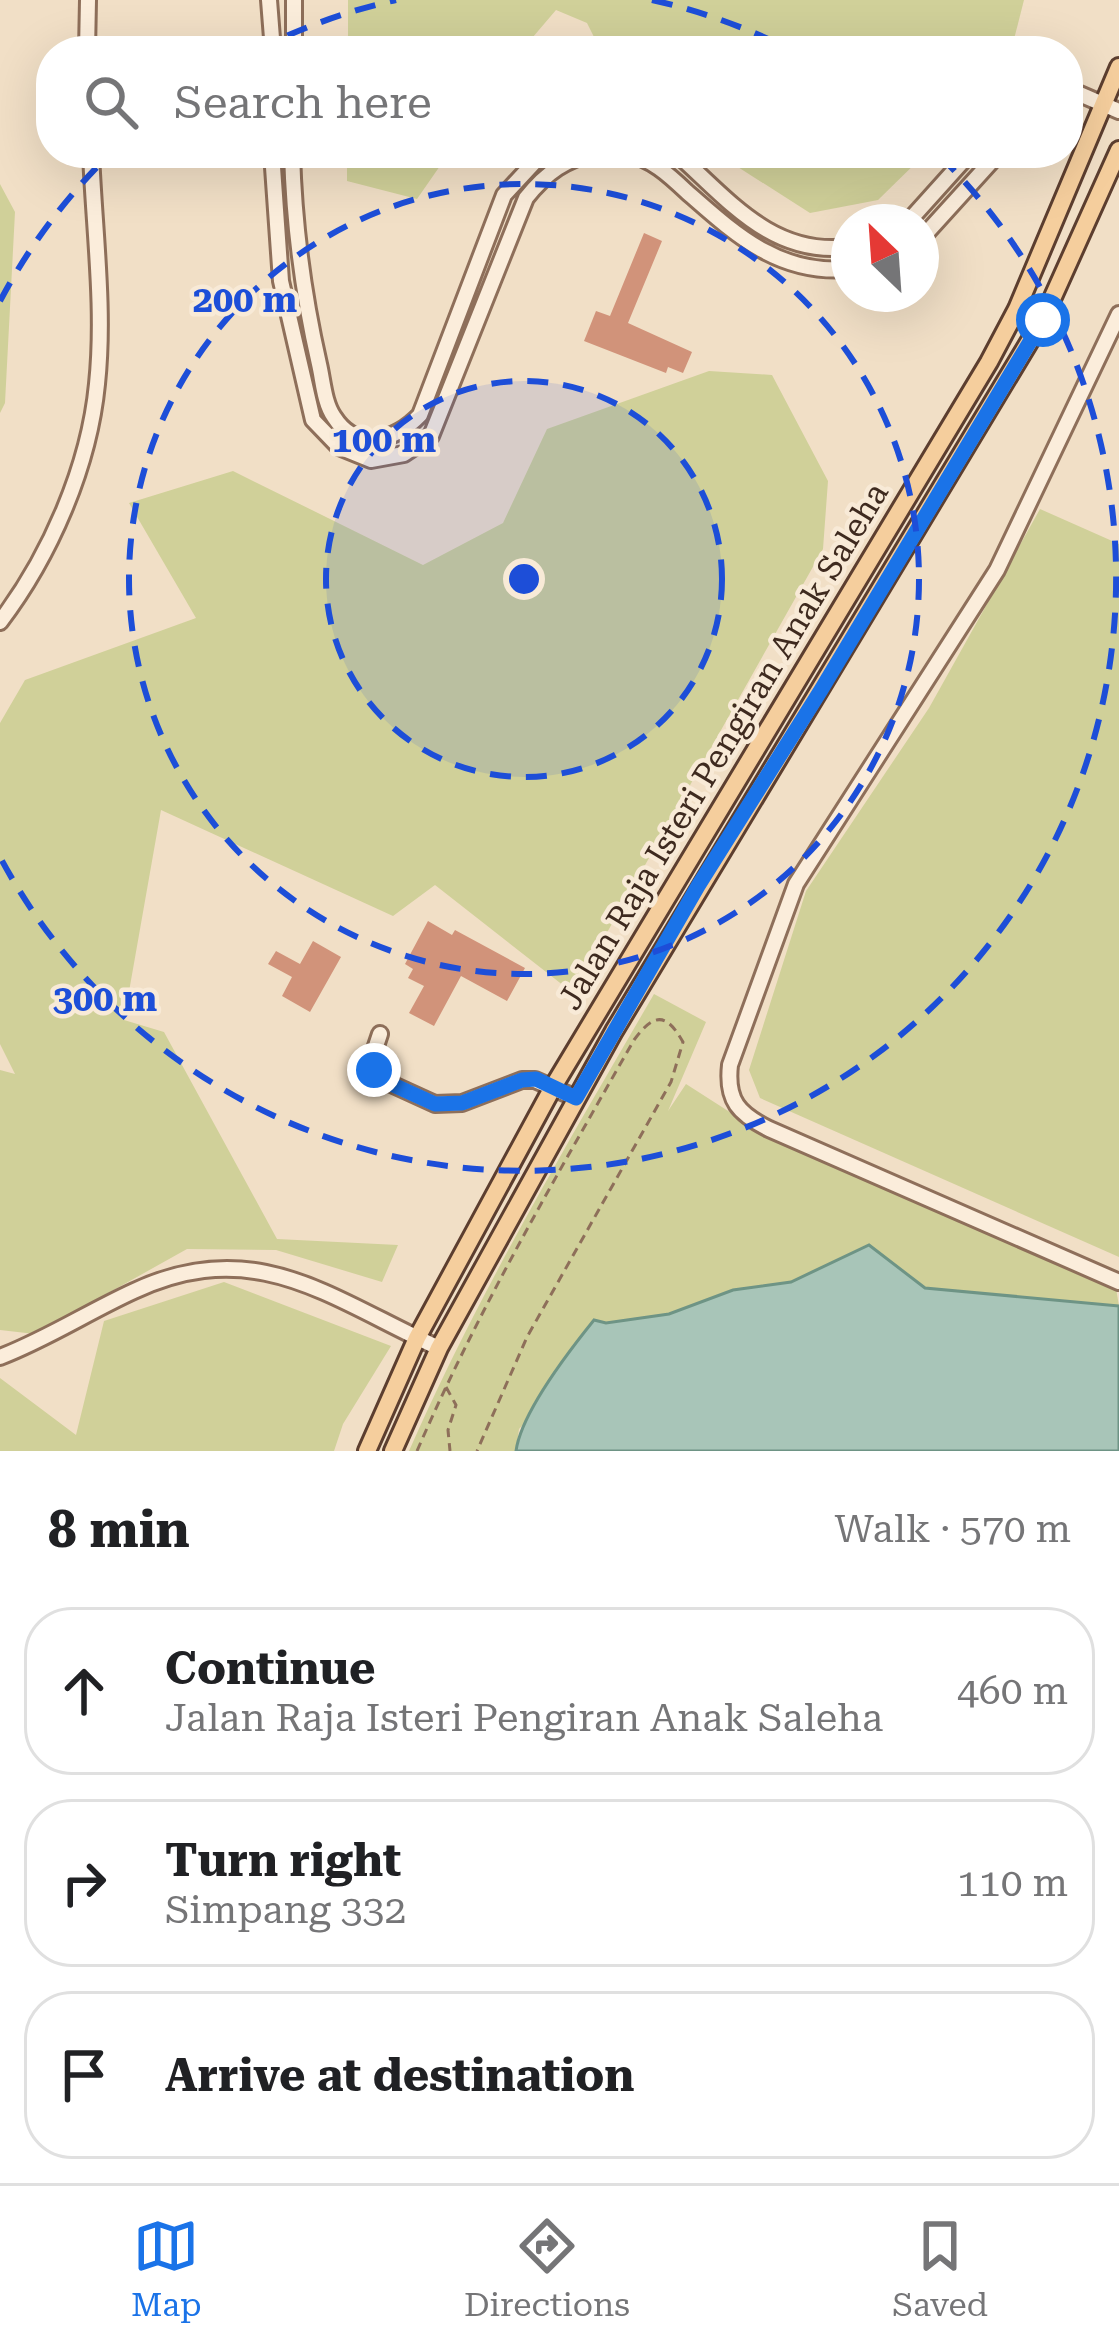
<!DOCTYPE html>
<html lang="en">
<head>
<meta charset="utf-8">
<style>
  body { margin:0; font-family:"Roboto Serif",serif; background:#f6f6f6; color:#202124 }
  .compass { position:absolute; left:831px; top:204px; width:108px; height:108px; border-radius:50%; background:#fff; box-shadow:0 12px 48px #0002; rotate:335deg }
  .stop { position:absolute; width:36px; height:36px; margin:-27px; border:9px solid #1a73e8; border-radius:50%; background:#fff }
  .stop.end { background:#1a73e8; border-color:#fff; box-shadow:0 3px 12px #0008 }
  .list { margin:0; padding:0; list-style:none }
  h2 { display:flex; justify-content:space-between; align-items:center; height:156px; margin:0; padding:0 48px; font-size:51px }
  h2 small { font-size:39px; font-weight:400; color:#757577 }
  .list li { display:grid; grid-template-columns:78px 1fr auto; gap:36px; align-items:center; box-sizing:border-box; height:168px; margin:0 24px 24px; padding:0 24px; border:3px solid #e0e0e0; border-radius:48px }
  .list b { display:block; font-size:45px; white-space:nowrap }
  .list p { margin:0; font-size:39px; white-space:nowrap; color:#757577 }
  .list em { font-size:39px; font-style:normal; color:#757577 }
  .icon { flex:none; width:66px; height:66px; fill:none; stroke:currentColor; stroke-width:2; stroke-linecap:round; stroke-linejoin:round }
  .map { position:relative; flex:none; width:1119px; height:1451px; overflow:hidden }
  .search { position:absolute; background:#fff; box-shadow:0 12px 48px #0002; left:36px; right:36px; top:36px; height:132px; display:flex; align-items:center; gap:30px; box-sizing:border-box; padding:0 42px; border-radius:48px; color:#757577; font-size:45px }
  .sheet { height:732px; background:#fff }
  nav { display:flex; justify-content:space-around; align-items:center; box-sizing:border-box; height:168px; border-top:3px solid #e0e0e0; background:#fff; font-size:33px; color:#757577 }
  nav a { display:grid; justify-items:center; gap:6px }
  nav .on { color:#1a73e8 }
  .map>svg:first-child { display:block }
</style>
</head>
<body>
<div class="map">
<svg width="1119" height="1451" viewBox="0 0 1119 1451">
  <rect width="100%" height="100%" fill="#f1dfc6"/>
  <path fill="#d0d099" d="M348 0H1024L1011 51H601L587 23 556 10 521 51H348Z
    M347 153H449L417 199 347 181Z
    M716 153H926L878 200 810 213Z
    M0 184 15 212 5 403 0 413Z
    M709 371 772 375 828 481 823 549 573 993 435 885 393 916 161 810 124 1020 164 1032 277 1239 398 1245 382 1282 276 1250 187 1249 35 1334 0 1330V1070L15 1074 0 1044V723L25 680 196 618 129 503 233 471 423 565 503 523 547 429Z
    M1040 509 1119 544V1257L760 1098 749 1070 806 891 929 708Z
    M654 994 706 1022 668 1111 686 1084 775 1141 1116 1288 1119 1306 925 1288 868 1245 791 1282 733 1290 669 1314 606 1323 556 1368 531 1416 519 1429 516 1451H409C479 1292 567 1144 654 994Z
    M224 1282 391 1346 343 1424 334 1451H0V1378L76 1435 104 1321Z"/>
  <path fill="#a8c5b8" stroke="#6e9485" stroke-width="3" d="M869 1245 925 1288 1119 1306V1451H516C521 1414 569 1351 594 1320L606 1323 669 1314 733 1290 791 1282Z"/>
  <path fill="#d1937a" d="M644 233 662 241 628 323 692 352 683 373 668 367 666 373 584 341 596 311 610 316Z
    M428 921 452 935 455 930 525 968 507 1001 461 976 434 1026 409 1013 424 986 408 978 413 969 405 964Z
    M313 941 341 957 310 1012 282 996 292 977 268 964 276 951 300 964Z"/>
  <g fill="none" stroke-linecap="round" stroke-linejoin="round">
    <g stroke="#8e6f5a" stroke-width="20">
      <path id="minor" d="M269 0 273 51
        M87 51 88 0
        M294 51V0
        M1068 89 1119 111
        M272 153 281 281 313 420 339 447 371 460 404 454 431 436 526 198C545 174 567 157 598 153
        M292 153C294 224 303 294 319 364 323 381 324 403 334 417 357 453 396 440 420 415L504 195 543 153
        M625 153C652 159 668 174 687 192 736 235 779 275 849 269
        M676 153C728 199 772 257 849 247
        M908 222 970 153
        M921 239 999 153
        M1119 314 997 570 796 884 730 1065C726 1101 739 1114 769 1129L1119 1282
        M0 622C50 556 89 467 97 384 105 309 94 229 91 153
        M380 1034 371 1061 378 1078 435 1104 462 1103 522 1080H535L576 1098
        M0 1357C47 1339 88 1312 134 1291 256 1234 331 1299 439 1348"/>
    </g>
    <g stroke="#5c3e2f" stroke-width="22">
      <path id="major" d="M367 1451 417 1338 553 1087 989 362 1017 309 1119 67
        M393 1451 439 1348 614 1031 1043 319 1119 150"/>
    </g>
    <path stroke="#8e6f5a" stroke-width="3" stroke-dasharray="9 6" stroke-linecap="butt" d="M446 1387 456 1405 448 1430 450 1451
      M417 1451C479 1308 557 1175 634 1040 654 1013 666 1012 683 1042L671 1082 527 1337 477 1451"/>
    <use href="#minor" stroke="#fbeddb" stroke-width="14"/>
    <use href="#major" stroke="#f5ce9d" stroke-width="16"/>
  </g>
  <g fill="none" stroke-linecap="round" stroke-linejoin="round">
    <path stroke="#1a73e8" stroke-width="15" d="M374 1070 378 1078 435 1104 462 1103 522 1080 536 1079 576 1098 698 886 821 690 1043 320"/>
  </g>
  <circle cx="524" cy="579" r="198" fill="#1d4ed8" fill-opacity=".12"/>
  <g fill="none" stroke="#1d4ed8" stroke-width="6" stroke-dasharray="21 15">
    <circle cx="524" cy="579" r="198"/>
    <circle cx="524" cy="579" r="395"/>
    <path d="M0 301A593 593 0 0 1 108 156M255 51A593 593 0 0 1 396 0M652 0A593 593 0 0 1 793 51M940 156A593 593 0 1 1 0 857"/>
  </g>
  <g text-anchor="middle" dominant-baseline="central" stroke-width="9" stroke-linejoin="round" paint-order="stroke">
    <g font-size="33" fill="#3e2a1f" stroke="#f8ead7">
      <text transform="translate(723 746) rotate(-59)">Jalan Raja Isteri Pengiran Anak Saleha</text>
    </g>
  </g>
  <circle cx="524" cy="579" r="18" fill="#1d4ed8" stroke="#f8ead7" stroke-width="6"/>
  <g font-size="36" text-anchor="middle" font-weight="bold" fill="#1d4ed8" stroke="#f8ead7" stroke-width="9" stroke-linejoin="round" paint-order="stroke">
    <text x="245" y="312">200 m</text>
    <text x="384" y="452">100 m</text>
    <text x="105" y="1011">300 m</text>
  </g>
</svg>
<svg class="compass" viewBox="-18 -18 36 36"><path d="M0-13l5 13h-10z" fill="#e53935"/><path d="M0 13l5-13h-10z" fill="#757577"/></svg>
<div class="stop" style="left:1043px;top:320px"></div>
<div class="stop end" style="left:374px;top:1070px"></div>
<div class="search"><svg class="icon" aria-label="search" viewBox="0 0 24 24"><circle cx="10" cy="10" r="6"/><path d="M15 15l6 6"/></svg>Search here</div>
</div>
<section class="sheet">
<h2>8 min<small>Walk · 570 m</small></h2>
<ul class="list">
<li><svg class="icon" aria-label="ahead" viewBox="0 0 24 24"><path d="M12 20V5M6 11l6-6 6 6"/></svg><div><b>Continue</b><p>Jalan Raja Isteri Pengiran Anak Saleha</p></div><em>460 m</em></li>
<li><svg class="icon" aria-label="right" viewBox="0 0 24 24"><path d="M7 20v-9h11M14 6l5 5-5 5"/></svg><div><b>Turn right</b><p>Simpang 332</p></div><em>110 m</em></li>
<li><svg class="icon" aria-label="arrive" viewBox="0 0 24 24"><path d="M6 21V4h12l-3 4 3 4H6"/></svg><div><b>Arrive at destination</b></div></li>
</ul>
</section>
<nav>
<a class="on"><svg class="icon" aria-label="map" viewBox="0 0 24 24"><path d="M3 6l6-2 6 2 6-2v14l-6 2-6-2-6 2zM9 4v14M15 6v14"/></svg>Map</a>
<a><svg class="icon" aria-label="directions" viewBox="0 0 24 24"><path d="M12 3l9 9-9 9-9-9zM9 14v-3h6M13 9l2 2-2 2"/></svg>Directions</a>
<a><svg class="icon" aria-label="saved" viewBox="0 0 24 24"><path d="M7 4h10v16l-5-4-5 4z"/></svg>Saved</a>
</nav>
</body>
</html>
